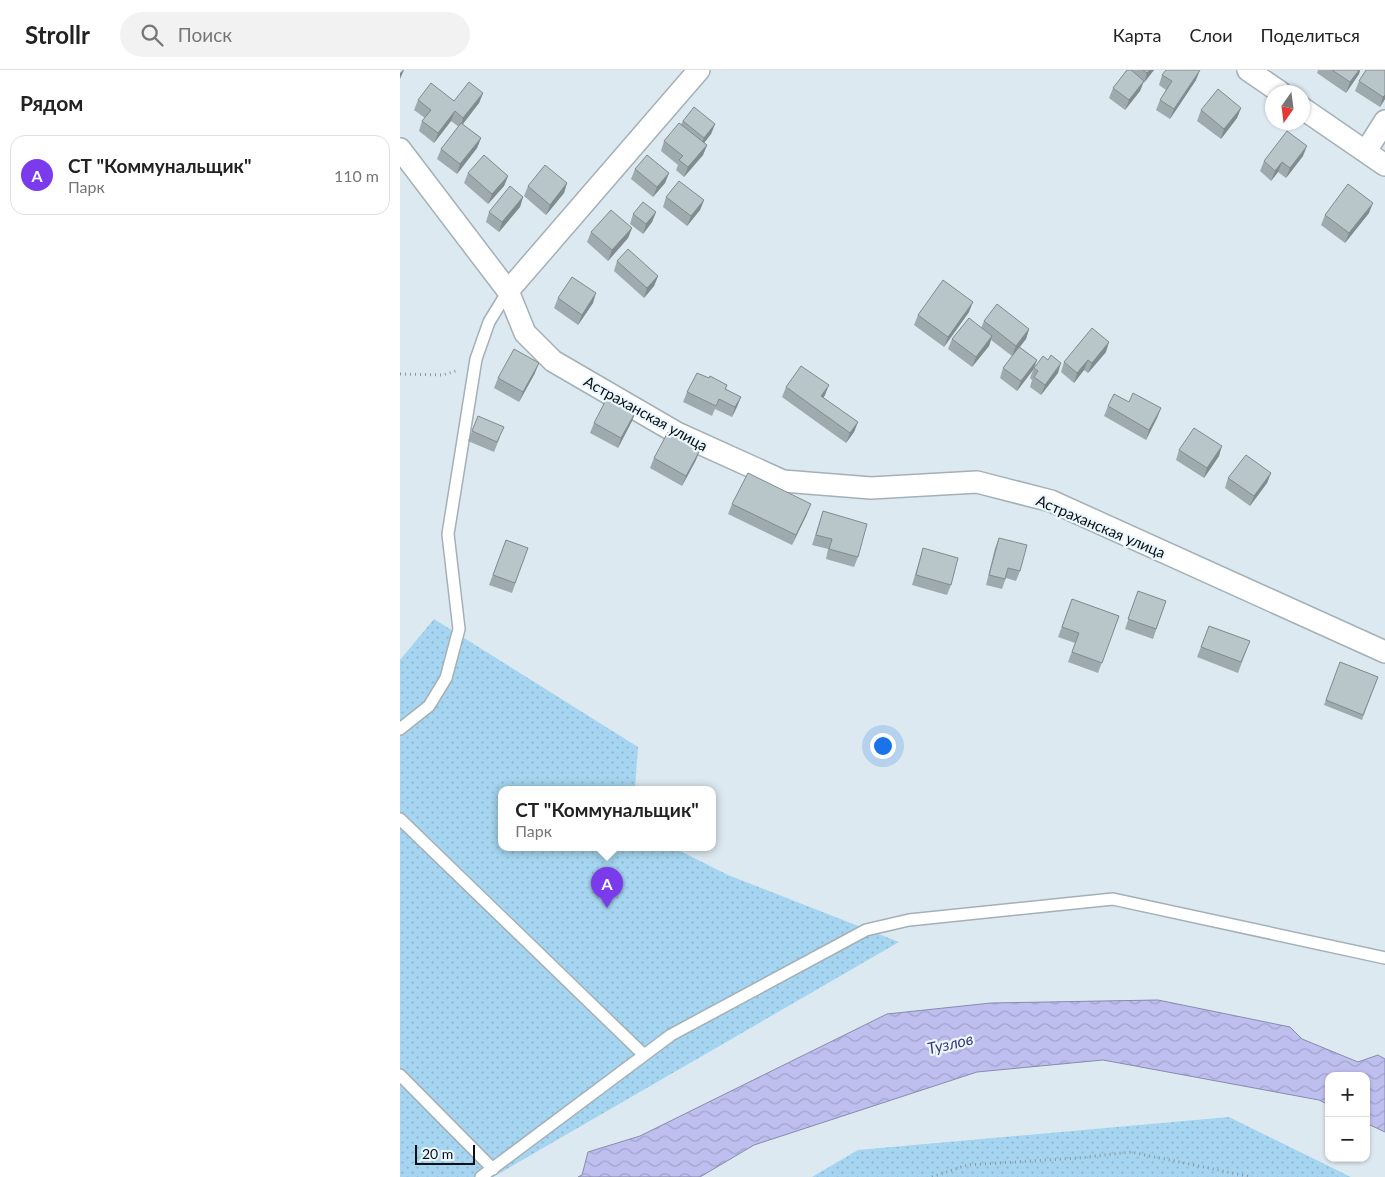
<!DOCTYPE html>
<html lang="ru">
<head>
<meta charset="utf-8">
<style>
  body { margin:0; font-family:Lato,sans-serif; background:#f2f2f2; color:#222 }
  .controls { position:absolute; right:15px; bottom:15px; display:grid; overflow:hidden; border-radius:10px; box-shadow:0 1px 4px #0004 }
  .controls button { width:45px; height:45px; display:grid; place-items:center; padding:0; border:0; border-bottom:1px solid #e0e0e0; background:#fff; color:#222; font:25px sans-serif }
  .compass { position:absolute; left:865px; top:15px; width:45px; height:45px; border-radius:50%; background:#fff; box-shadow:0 1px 4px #0004; rotate:194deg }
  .scale { position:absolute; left:15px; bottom:12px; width:60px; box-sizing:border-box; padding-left:5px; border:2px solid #0c1013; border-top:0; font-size:14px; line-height:18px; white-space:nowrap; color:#0c1013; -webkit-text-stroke:4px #eaf7fe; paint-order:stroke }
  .you { position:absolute; left:482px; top:675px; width:18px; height:18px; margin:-12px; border:4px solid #fff; border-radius:50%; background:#1a73e8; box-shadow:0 0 0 8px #1a73e833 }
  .badge { display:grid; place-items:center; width:32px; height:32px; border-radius:50%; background:#7c3aed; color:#fff; font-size:16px; font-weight:700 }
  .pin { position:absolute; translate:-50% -41px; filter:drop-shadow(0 1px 2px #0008) }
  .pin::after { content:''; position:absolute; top:26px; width:18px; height:15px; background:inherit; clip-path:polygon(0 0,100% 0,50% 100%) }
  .popup { position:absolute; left:98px; top:716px; width:218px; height:65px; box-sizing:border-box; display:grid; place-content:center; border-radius:10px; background:#fff; filter:drop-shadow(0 1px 4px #0005); font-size:16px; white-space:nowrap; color:#767676 }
  .popup b { font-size:19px; color:#222 }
  .popup::after { content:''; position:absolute; left:50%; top:100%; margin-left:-10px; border:10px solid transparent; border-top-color:#fff }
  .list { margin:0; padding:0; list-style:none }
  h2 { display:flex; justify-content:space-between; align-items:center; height:65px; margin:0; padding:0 20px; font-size:21px }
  h2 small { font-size:16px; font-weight:400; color:#767676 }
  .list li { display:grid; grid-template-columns:32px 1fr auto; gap:15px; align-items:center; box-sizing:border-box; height:80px; margin:0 10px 10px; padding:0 10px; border:1px solid #e0e0e0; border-radius:15px }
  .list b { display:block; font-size:19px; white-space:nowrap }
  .list p { margin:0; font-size:16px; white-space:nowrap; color:#767676 }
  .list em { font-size:16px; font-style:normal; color:#767676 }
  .icon { flex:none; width:28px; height:28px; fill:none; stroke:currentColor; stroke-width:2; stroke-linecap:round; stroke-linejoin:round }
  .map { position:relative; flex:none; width:985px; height:1107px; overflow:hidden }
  header { display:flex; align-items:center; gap:30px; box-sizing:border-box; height:70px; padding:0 25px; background:#fff; border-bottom:1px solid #e0e0e0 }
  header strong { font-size:24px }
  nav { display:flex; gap:28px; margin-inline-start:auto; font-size:18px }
  .search { width:350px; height:45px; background:#f2f2f2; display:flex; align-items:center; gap:12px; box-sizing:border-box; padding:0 18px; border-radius:28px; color:#767676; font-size:19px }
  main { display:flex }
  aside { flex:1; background:#fff }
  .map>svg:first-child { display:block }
</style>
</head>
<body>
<header>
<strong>Strollr</strong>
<div class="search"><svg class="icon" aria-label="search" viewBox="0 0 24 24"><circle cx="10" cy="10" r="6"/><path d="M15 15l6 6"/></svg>Поиск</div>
<nav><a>Карта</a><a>Слои</a><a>Поделиться</a></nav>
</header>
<main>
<aside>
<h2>Рядом<small></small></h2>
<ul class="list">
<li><span class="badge">A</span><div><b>СТ &quot;Коммунальщик&quot;</b><p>Парк</p></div><em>110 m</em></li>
</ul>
</aside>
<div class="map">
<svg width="985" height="1107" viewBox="0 0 985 1107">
  <defs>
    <pattern id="green-dots" width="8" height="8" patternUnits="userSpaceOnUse" patternTransform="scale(1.25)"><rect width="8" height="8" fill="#a5d5f0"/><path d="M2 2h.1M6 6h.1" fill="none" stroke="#8db6cd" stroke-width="1.8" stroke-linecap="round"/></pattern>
    <pattern id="water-waves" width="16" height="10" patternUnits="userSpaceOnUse" patternTransform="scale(1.25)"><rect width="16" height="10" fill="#bebfef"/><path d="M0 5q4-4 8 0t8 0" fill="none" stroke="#a2a3cc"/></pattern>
  </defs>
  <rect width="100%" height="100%" fill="#dde9f1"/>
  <path fill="url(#green-dots)" d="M34 549 238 677 235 719H102V777H275L278 780 328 805 499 872 93 1107H0V590Z
    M829 1047 951 1107H412L458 1080Z"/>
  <path fill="url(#water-waves)" stroke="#898aad" d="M758 930 890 957 902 969 958 992 978 985 985 989V1062L966 1053V1006H929V1035L919 1030 703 990 577 1002 354 1075 300 1107H178L182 1105 188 1082 240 1066 487 944 591 933Z"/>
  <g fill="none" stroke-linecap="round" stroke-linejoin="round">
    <g stroke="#a4b0b7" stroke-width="14">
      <path id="service" d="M0 659 29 636 46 608 59 559 48 464 76 289 89 252 108 221
        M0 749 244 985
        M0 1005 93 1099
        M81 1107 271 965 466 860 509 850 713 829 985 888"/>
    </g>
    <g stroke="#a4b0b7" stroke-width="24">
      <path id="minor" d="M848 0 880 22
        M902 38 985 95
        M0 79 108 221 125 263 153 291 277 363 383 411 471 418 577 412 651 431 985 582
        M966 81 985 51
        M108 221 299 0"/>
    </g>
    <path stroke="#8d969c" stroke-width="3" stroke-dasharray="1 4" stroke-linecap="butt" d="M0 304 43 305 59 300
      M532 1107 567 1095 678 1088 731 1082 852 1107"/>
    <use href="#service" stroke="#fff" stroke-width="11"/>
    <use href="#minor" stroke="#fff" stroke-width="21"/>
  </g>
  <path fill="#9eaaad" d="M726 0H754L743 13 740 21 725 40 709 28 713 18 726 1Z
    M918 0H960L959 4 946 23 917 3Z
    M966 0 985 29 980 37 955 21 959 11Z
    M762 5 796 10 770 49 756 40 760 30 766 20 759 15Z
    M83 23 79 33 62 54 81 68 77 78 57 104 37 89 41 79 59 57 51 51 34 73 19 61 22 51 25 48 14 40 18 30 54 31Z
    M841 38 837 48 821 69 797 51 801 40Z
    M283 51 315 54 311 64 304 73 307 75 303 85 284 107 276 100 278 95 261 81 264 71 281 54Z
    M903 86 886 108 878 102 871 111 860 101 864 91Z
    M235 99 269 103 265 113 253 127 231 109Z
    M68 103 108 106 104 116 88 134 64 113Z
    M167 113 164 123 146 145 124 126 128 116Z
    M123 127 120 137 99 162 86 152 89 142Z
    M266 127 304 130 300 140 287 156 263 137Z
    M256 142 252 152 243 164 230 154 233 144Z
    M969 143 945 173 921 155 925 145Z
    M232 158 228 168 208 191 187 172 191 162Z
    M217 191 258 206 254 216 244 228 214 201Z
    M158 228 193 233 178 255 154 238Z
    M569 242 544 277 514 255 518 245Z
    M584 251 629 259 626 269 620 277 637 290 633 300 617 321 600 308 603 298 612 286 591 270 589 276 572 297 548 279 552 269 581 258Z
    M706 282 688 303 684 300 674 313 661 302 664 292Z
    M634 298 658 303 641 325 630 317 632 310 630 308Z
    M135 303 119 332 94 318 98 308Z
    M309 308 327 315 326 319 341 327 332 347 315 339 312 346 283 332 287 322Z
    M386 317 425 325 423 328 458 352 454 362 446 373 382 327Z
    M729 332 761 338 757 348 746 370 704 346 708 336Z
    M236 341 232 351 218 378 190 363 194 353Z
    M72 361 100 367 94 382 68 371Z
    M779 380 819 386 804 408 776 390Z
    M254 388 296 390 282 416 250 398Z
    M871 403 867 413 850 436 825 418 828 408Z
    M332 434 407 444 392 475 328 444Z
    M423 441 458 487 454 497 426 489 428 479 412 475Z
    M599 468 620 501 616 511 606 508 602 519 586 515 595 478Z
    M106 470 128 478 112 523 89 515Z
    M523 478 551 515 547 525 512 515Z
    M738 521 766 531 753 569 725 559Z
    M672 529 719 546 698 603 668 592 675 573 658 567Z
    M809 556 850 571 838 603 797 587Z
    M940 592 978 607 962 650 924 635Z"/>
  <path fill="#818b8d" d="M3 0H4L0 9V3Z
    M750 0H754L744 13 747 3Z
    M800 0 796 10 770 49 774 39Z
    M959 0H960L959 4 946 23 950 12Z
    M744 11 740 21 725 40 729 30Z
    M83 23 79 33 60 58 63 48Z
    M985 25V29L980 37 983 27Z
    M841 38 837 48 821 69 824 59Z
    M55 41 51 51 34 73 38 63Z
    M315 54 311 64 300 78 304 68Z
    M81 68 77 78 57 104 60 94Z
    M307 75 303 85 284 107 288 97Z
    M907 76 903 86 886 108 890 98Z
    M882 92 878 102 871 111 875 101Z
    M269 103 265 113 253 127 257 117Z
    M108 106 104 116 88 134 92 124Z
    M167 113 164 123 146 145 150 135Z
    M123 127 120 137 99 162 102 152Z
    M304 130 300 140 287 156 291 146Z
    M973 133 969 143 945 173 949 163Z
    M256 142 252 152 243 164 246 154Z
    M232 158 228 168 208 191 212 180Z
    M258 206 254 216 244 228 247 218Z
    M196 223 193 233 178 255 182 245Z
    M573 232 569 242 544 277 548 267Z
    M629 259 626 269 612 286 616 276Z
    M592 266 589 276 572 297 576 287Z
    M709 272 706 282 688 303 692 293Z
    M637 290 633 300 617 321 621 311Z
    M688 290 684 300 674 313 677 303Z
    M139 293 135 303 119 332 123 322Z
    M661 293 658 303 641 325 645 315Z
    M429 315 425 325 418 336 421 326Z
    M341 327 337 337 332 347 335 337Z
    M761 338 757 348 746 370 749 360Z
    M236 341 232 351 218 378 221 368Z
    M458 352 454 362 446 373 450 363Z
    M822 376 819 386 804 408 807 398Z
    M300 380 296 390 282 416 286 406Z
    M871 403 867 413 850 436 854 426Z
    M411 434 407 444 392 475 396 465Z"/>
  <path fill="#b8c6c9" stroke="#818b8d" d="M727 0H731L744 11 729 30 713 18Z
    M743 0H750L747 3Z
    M766 0H800L774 39 760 30 772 11 762 5Z
    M932 0H959L950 12Z
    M966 0H985V25L983 27 959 11Z
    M69 12 83 23 63 48 55 41 38 63 22 51 31 40 18 30 31 13 54 31Z
    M818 19 841 38 824 59 801 40Z
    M294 37 315 54 304 68 283 51Z
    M61 53 81 68 60 94 41 79Z
    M279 53 307 75 288 97 279 90 283 86 264 71Z
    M887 61 907 76 890 98 882 92 875 101 864 91Z
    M84 85 108 106 92 124 68 103Z
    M247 85 269 103 257 117 235 99Z
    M145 95 167 113 150 135 128 116Z
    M279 111 304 130 291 146 266 127Z
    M948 114 973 133 949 163 925 145Z
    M110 116 123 127 102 152 89 142Z
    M243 132 256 142 246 154 233 144Z
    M211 140 232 158 212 180 191 162Z
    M228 179 258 206 247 218 217 191Z
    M172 207 196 223 182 245 158 228Z
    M543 210 573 232 548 267 518 245Z
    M597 234 629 259 616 276 584 251Z
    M569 248 592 266 576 287 552 269Z
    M692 258 709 272 692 293 688 290 677 303 664 292Z
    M619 277 637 290 621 311 603 298Z
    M114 279 139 293 123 322 98 308Z
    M651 285 661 293 645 315 634 307 638 301 634 298 643 286 648 290Z
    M401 296 429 315 421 326 458 352 450 363 386 317Z
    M297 303 309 308 310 306 327 315 325 319 341 327 335 337 319 329 316 336 287 322Z
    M733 323 761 338 749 360 708 336 714 324 729 332Z
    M208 326 236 341 221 368 194 353Z
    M78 346 104 357 97 372 72 361Z
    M794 358 822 376 807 398 779 380Z
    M268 362 300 380 286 406 254 388Z
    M846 385 871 403 854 426 828 408Z
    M348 403 411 434 396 465 332 434Z
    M423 441 467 454 458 487 429 479 432 469 416 465Z
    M599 468 627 475 620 501 608 498 605 509 589 505Z
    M106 470 128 478 115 513 93 505Z
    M523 478 558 488 551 515 516 505Z
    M738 521 766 531 756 559 728 549Z
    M672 529 719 546 702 593 672 582 679 563 662 557Z
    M809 556 850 571 841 592 801 577Z
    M940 592 978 607 963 645 926 630Z"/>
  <g text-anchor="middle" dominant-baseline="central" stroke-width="4.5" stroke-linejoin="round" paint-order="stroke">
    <g font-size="15" fill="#0c1013" stroke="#eaf7fe">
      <text transform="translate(246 343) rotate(29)">Астраханская улица</text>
      <text transform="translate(701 456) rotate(23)">Астраханская улица</text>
    </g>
    <g font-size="16" font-style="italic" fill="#3c3872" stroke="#eaf7fe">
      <text transform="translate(550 973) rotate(-13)">Тузлов</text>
    </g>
  </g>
</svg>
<div class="controls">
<button>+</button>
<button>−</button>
</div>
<svg class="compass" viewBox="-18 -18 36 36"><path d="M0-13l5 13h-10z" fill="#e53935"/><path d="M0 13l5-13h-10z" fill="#767676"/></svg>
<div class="scale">20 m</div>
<div class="you"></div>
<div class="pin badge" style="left:207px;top:838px">A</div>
<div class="popup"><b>СТ &quot;Коммунальщик&quot;</b>Парк</div>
</div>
</main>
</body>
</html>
